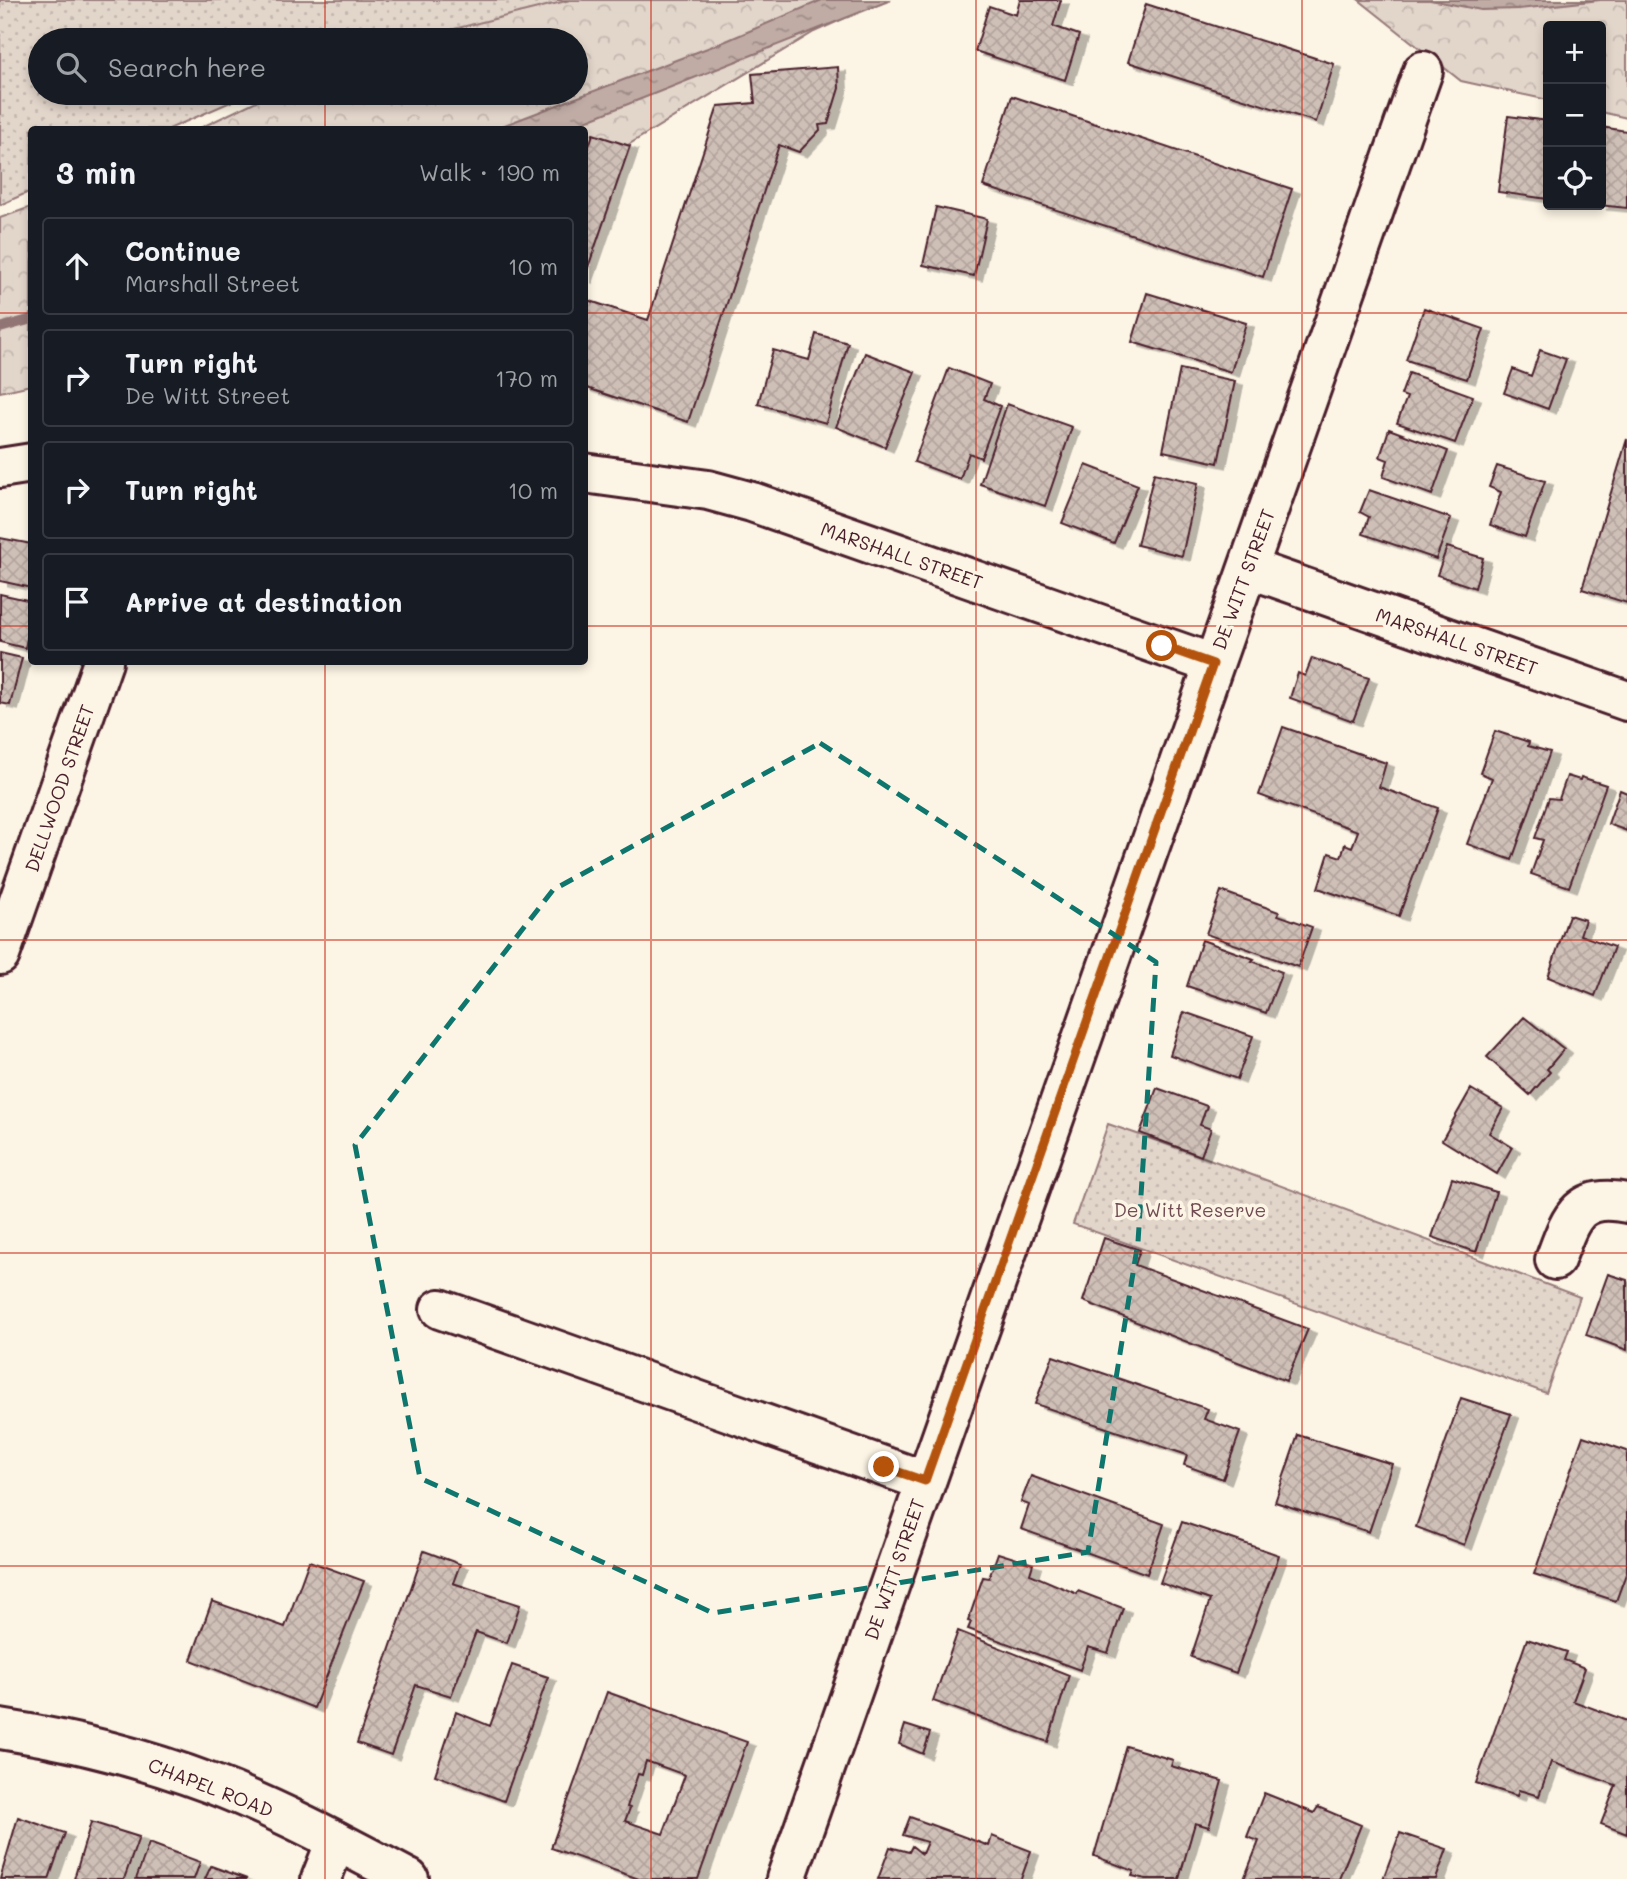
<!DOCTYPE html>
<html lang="en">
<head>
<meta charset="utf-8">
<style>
  body { margin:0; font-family:Mali,sans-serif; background:#242831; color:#f1f3f6 }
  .controls { position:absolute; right:21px; top:21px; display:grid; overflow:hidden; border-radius:7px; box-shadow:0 4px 10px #0003 }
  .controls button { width:63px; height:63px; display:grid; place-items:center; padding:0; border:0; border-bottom:2px solid #363941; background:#171b24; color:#f1f3f6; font:35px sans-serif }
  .stop { position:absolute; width:21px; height:21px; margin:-16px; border:5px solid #b45309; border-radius:50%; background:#fff }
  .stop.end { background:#b45309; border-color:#fff; box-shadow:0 2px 7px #0008 }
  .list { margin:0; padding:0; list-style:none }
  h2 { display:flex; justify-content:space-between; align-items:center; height:91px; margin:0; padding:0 28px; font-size:30px }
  h2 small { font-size:23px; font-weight:400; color:#9ea1a6 }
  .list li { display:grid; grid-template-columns:46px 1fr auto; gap:21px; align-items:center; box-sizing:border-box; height:98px; margin:0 14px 14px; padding:0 14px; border:2px solid #363941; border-radius:7px }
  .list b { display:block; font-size:26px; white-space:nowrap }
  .list p { margin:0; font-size:23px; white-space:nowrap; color:#9ea1a6 }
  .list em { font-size:23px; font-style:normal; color:#9ea1a6 }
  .icon { flex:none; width:38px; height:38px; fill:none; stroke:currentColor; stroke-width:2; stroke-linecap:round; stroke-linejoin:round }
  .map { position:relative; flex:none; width:1627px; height:1879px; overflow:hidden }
  .search { position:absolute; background:#171b24; box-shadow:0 4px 10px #0003; left:28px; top:28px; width:560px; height:77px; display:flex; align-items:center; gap:18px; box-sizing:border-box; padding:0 24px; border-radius:38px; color:#9ea1a6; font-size:26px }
  .panel { position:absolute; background:#171b24; box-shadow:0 4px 10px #0003; left:28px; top:126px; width:560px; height:539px; border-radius:7px }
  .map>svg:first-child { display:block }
</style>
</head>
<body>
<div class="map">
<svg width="1627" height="1879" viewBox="0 0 1627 1879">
  <defs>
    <pattern id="forest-crowns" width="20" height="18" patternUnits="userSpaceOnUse" patternTransform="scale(1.75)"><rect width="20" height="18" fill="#e2d5ca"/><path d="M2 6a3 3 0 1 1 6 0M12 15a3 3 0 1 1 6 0" fill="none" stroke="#c3b6ae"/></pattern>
    <pattern id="park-dots" width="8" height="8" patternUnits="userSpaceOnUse" patternTransform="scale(1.75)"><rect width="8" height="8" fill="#e2d5ca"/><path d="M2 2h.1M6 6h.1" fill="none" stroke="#c3b6ae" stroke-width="1.8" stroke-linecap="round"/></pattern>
    <pattern id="water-ripples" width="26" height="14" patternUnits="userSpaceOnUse" patternTransform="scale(1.75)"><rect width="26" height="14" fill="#c0aca5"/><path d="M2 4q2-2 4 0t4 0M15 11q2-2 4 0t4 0" fill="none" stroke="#9e8b87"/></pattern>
    <pattern id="building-cross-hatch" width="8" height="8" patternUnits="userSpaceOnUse" patternTransform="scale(1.75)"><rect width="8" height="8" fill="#cfc0b7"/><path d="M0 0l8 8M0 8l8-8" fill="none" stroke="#b3a59e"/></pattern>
    <filter id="shadow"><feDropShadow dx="8" dy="4.5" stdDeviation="0" flood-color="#0004"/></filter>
  </defs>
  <rect width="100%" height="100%" fill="#fcf5e5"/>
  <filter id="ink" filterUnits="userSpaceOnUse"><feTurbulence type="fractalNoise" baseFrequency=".0143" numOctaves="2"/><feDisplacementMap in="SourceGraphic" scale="14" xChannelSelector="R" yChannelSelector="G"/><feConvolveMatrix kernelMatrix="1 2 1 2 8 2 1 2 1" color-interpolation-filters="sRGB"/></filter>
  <g filter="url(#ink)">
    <path fill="url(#forest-crowns)" stroke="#967a7a" stroke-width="2" d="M451 0H885L814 32 585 171 584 130H196L273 93H576V40H380Z
      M1359 0H1627V118L1601 112V26H1548V100L1461 81Z
      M31 207V385L0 392V218Z"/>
    <path fill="url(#park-dots)" stroke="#967a7a" stroke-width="2" d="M0 0H570L410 40H40V93H251L169 129 32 130 31 191 0 205Z
      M1108 1124 1201 1156 1580 1297 1546 1393 1073 1224Z"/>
    <path fill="url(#water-ripples)" stroke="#917474" stroke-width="2" d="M822 0H891L565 129H504L502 126 726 41Z
      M1430 0H1600L1519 9 1481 10Z"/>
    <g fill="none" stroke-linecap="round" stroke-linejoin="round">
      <path stroke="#917474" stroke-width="10" d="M0 328 32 319"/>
    </g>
    <path fill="url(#building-cross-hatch)" stroke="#4a1f2b" stroke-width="2" fill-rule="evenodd" filter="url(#shadow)" d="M1020 0H1061L1053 26 1079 35 1065 80 975 51 989 6 1016 15Z
      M1146 4 1334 64 1316 122 1128 62Z
      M838 67 839 88 828 124 819 125 820 130 799 152 779 145 688 422 584 387V299L648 320 718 106 755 103 752 74Z
      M1012 96 1292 189 1263 277 983 186Z
      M1508 116 1548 121V199L1498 192Z
      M1601 127 1627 131V208L1598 205H1601Z
      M593 134 630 146 584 279V161Z
      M936 207 987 219 974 276 923 265Z
      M1147 293 1246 323 1231 372 1132 342Z
      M1424 308 1484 329 1467 379 1406 360Z
      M816 334 848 343 826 423 758 404 773 350 809 360Z
      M1540 350 1566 359 1548 409 1504 393 1513 369 1531 376Z
      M865 353 915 372 885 447 836 427Z
      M949 368 990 384 984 399 1000 406 981 458 969 453 960 479 914 462Z
      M1180 369 1235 381 1218 463 1163 451Z
      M1409 373 1473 396 1455 443 1397 423 1407 397 1401 395Z
      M1007 404 1072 427 1045 506 980 484Z
      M1389 429 1448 451 1432 495 1383 477 1388 460 1380 457Z
      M1627 439V603L1582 589Z
      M1086 465 1138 485 1114 543 1062 523Z
      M1497 466 1545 481 1525 537 1490 525 1501 492 1489 487Z
      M1154 473 1198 483 1182 556 1137 545Z
      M1369 490 1451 518 1436 559 1363 534 1369 517 1360 512Z
      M0 538 32 544V588L0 581Z
      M1447 547 1483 558 1475 588 1437 575Z
      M0 594 32 601V615L25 648 0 642Z
      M0 653 22 658 10 705 0 703Z
      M1312 658 1369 678 1353 721 1290 698 1298 673 1305 676Z
      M1283 727 1386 763 1379 787 1438 808 1399 916 1318 888 1329 853 1341 857 1345 844 1352 847 1358 831 1259 795Z
      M1495 731 1529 742 1528 746 1550 752 1512 860 1467 844 1492 778 1480 773Z
      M1567 776 1580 780 1581 777 1606 785 1569 887 1531 874 1543 840 1535 838 1549 798 1559 799Z
      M1620 790 1627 793V831L1608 824Z
      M1221 891 1279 912 1278 915 1312 927 1298 967 1206 934Z
      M1569 915 1585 920 1580 935 1614 947 1595 996 1548 977Z
      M1202 940 1254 959 1252 961 1282 972 1266 1013 1187 986Z
      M1184 1012 1253 1036 1237 1079 1170 1055Z
      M1524 1017 1564 1049 1547 1069 1550 1072 1530 1095 1487 1057Z
      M1157 1088 1207 1106 1200 1125 1211 1129 1201 1156 1140 1133Z
      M1471 1089 1503 1108 1489 1133 1512 1147 1497 1174 1442 1140Z
      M1452 1178 1496 1192 1476 1252 1432 1237Z
      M1104 1238 1140 1250 1135 1265 1308 1329 1286 1381 1083 1301Z
      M1608 1274 1627 1280V1350L1586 1335Z
      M1053 1356 1208 1409 1204 1419 1240 1432 1223 1479 1184 1465 1187 1455 1035 1404Z
      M1461 1398 1511 1414 1464 1545 1416 1527Z
      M1298 1435 1392 1464 1369 1532 1275 1502Z
      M1583 1436 1627 1451V1571L1616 1601 1534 1574Z
      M1031 1476 1164 1524 1147 1574 1021 1529 1029 1505 1021 1502Z
      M1182 1522 1279 1555 1236 1673 1191 1657 1210 1600 1160 1583Z
      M424 1551 460 1564 453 1583 520 1605 507 1643 476 1632 451 1696 416 1685 391 1755 357 1743Z
      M998 1553 1033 1564 1030 1574 1077 1594 1078 1591 1123 1608 1108 1653 1088 1647 1080 1670 968 1629 971 1622 968 1621 983 1577 989 1578Z
      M309 1561 364 1581 314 1708 191 1660 212 1601 285 1627Z
      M958 1631 1069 1675 1048 1742 933 1701Z
      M1527 1639 1567 1652 1564 1660 1585 1668 1573 1701 1627 1721V1834L1601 1824 1616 1785 1551 1762 1539 1796 1519 1790 1517 1796 1476 1783Z
      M512 1665 548 1677 504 1801 435 1775 456 1712 490 1726Z
      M607 1692 747 1742 698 1879H639L551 1848ZM646 1761 685 1775 663 1834 625 1821 630 1808 627 1807 638 1774 642 1775Z
      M905 1725 930 1733 923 1754 899 1744Z
      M1126 1746 1173 1760 1171 1766 1222 1781 1209 1827 1195 1823 1179 1879H1146L1132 1876 1134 1871 1094 1856Z
      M1264 1793 1314 1813 1318 1807 1361 1825 1339 1879H1244L1259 1841 1247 1837Z
      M18 1817 65 1833 49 1879H0Z
      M910 1817 989 1846 992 1836 1031 1851 1021 1879H878L890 1847 909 1852 912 1846 922 1854 927 1842 903 1835Z
      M91 1822 139 1837 124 1879H74Z
      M1400 1833 1447 1849 1436 1879H1383Z
      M149 1843 200 1862 194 1879H136Z
      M211 1866 247 1879H205Z"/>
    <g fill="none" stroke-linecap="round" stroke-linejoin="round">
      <g stroke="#4a1f2b" stroke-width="44">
        <path id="minor" d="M0 468 32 463
          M584 473 708 490 752 502 1213 664
          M1248 568 1627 701
          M0 955 103 662
          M1555 1260C1570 1220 1577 1192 1627 1203
          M440 1309 925 1481
          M321 1879 336 1841
          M786 1879 1423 71"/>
      </g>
      <g stroke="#4a1f2b" stroke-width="44">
        <path id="major" d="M0 1729C72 1740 143 1758 212 1784 280 1810 345 1845 409 1879"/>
      </g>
      <use href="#minor" stroke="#fcf5e5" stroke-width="38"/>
      <use href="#major" stroke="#fcf5e5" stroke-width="38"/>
    </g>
  </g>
  <g fill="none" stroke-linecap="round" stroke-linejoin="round" filter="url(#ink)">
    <path stroke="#b45309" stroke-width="9" d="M884 1467 925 1481 1213 664 1162 646"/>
  </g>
  <path fill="none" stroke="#0f766e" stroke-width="5" stroke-dasharray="14 9" stroke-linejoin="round" d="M820 743 1156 962 1138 1242 1088 1552 713 1613 420 1478 355 1145 553 890Z"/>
  <path fill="none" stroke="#c8321e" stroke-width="2" stroke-opacity="0.55" d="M325 0V40M651 0V1879M976 0V1879M1302 0V1879M325 93V130M0 313H32M584 313H1627M0 626H32M584 626H1627M325 662V1879M0 940H1627M0 1253H1627M0 1566H1627"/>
  <g text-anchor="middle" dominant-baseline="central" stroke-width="7" stroke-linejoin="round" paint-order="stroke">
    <g font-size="19" fill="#4a1f2b" stroke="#fcf5e5">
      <text transform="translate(902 555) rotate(19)">MARSHALL STREET</text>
      <text transform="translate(1243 579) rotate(-70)">DE WITT STREET</text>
      <text transform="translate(1457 641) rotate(19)">MARSHALL STREET</text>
      <text transform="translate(59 788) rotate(-71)">DELLWOOD STREET</text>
      <text transform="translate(894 1569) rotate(-71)">DE WITT STREET</text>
      <text transform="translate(211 1787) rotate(21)">CHAPEL ROAD</text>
    </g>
    <g font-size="19" fill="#704c53" stroke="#fcf5e5">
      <text x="1190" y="1209">De Witt Reserve</text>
    </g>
  </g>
</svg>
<div class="controls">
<button>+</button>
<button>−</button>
<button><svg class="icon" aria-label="locate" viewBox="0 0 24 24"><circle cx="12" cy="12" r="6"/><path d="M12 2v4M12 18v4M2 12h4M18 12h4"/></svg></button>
</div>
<div class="stop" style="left:1162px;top:646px"></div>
<div class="stop end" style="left:884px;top:1467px"></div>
<div class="search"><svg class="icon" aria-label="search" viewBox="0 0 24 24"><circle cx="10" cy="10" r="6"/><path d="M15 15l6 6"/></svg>Search here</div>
<section class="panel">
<h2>3 min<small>Walk · 190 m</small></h2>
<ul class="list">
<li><svg class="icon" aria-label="ahead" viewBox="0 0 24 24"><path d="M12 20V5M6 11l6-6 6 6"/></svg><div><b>Continue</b><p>Marshall Street</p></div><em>10 m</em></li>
<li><svg class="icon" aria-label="right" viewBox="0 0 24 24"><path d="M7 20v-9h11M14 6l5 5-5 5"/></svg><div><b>Turn right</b><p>De Witt Street</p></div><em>170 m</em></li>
<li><svg class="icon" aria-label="right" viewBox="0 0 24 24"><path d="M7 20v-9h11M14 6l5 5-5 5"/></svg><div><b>Turn right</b></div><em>10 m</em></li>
<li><svg class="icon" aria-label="arrive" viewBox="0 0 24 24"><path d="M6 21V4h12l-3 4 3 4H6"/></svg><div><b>Arrive at destination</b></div></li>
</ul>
</section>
</div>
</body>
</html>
